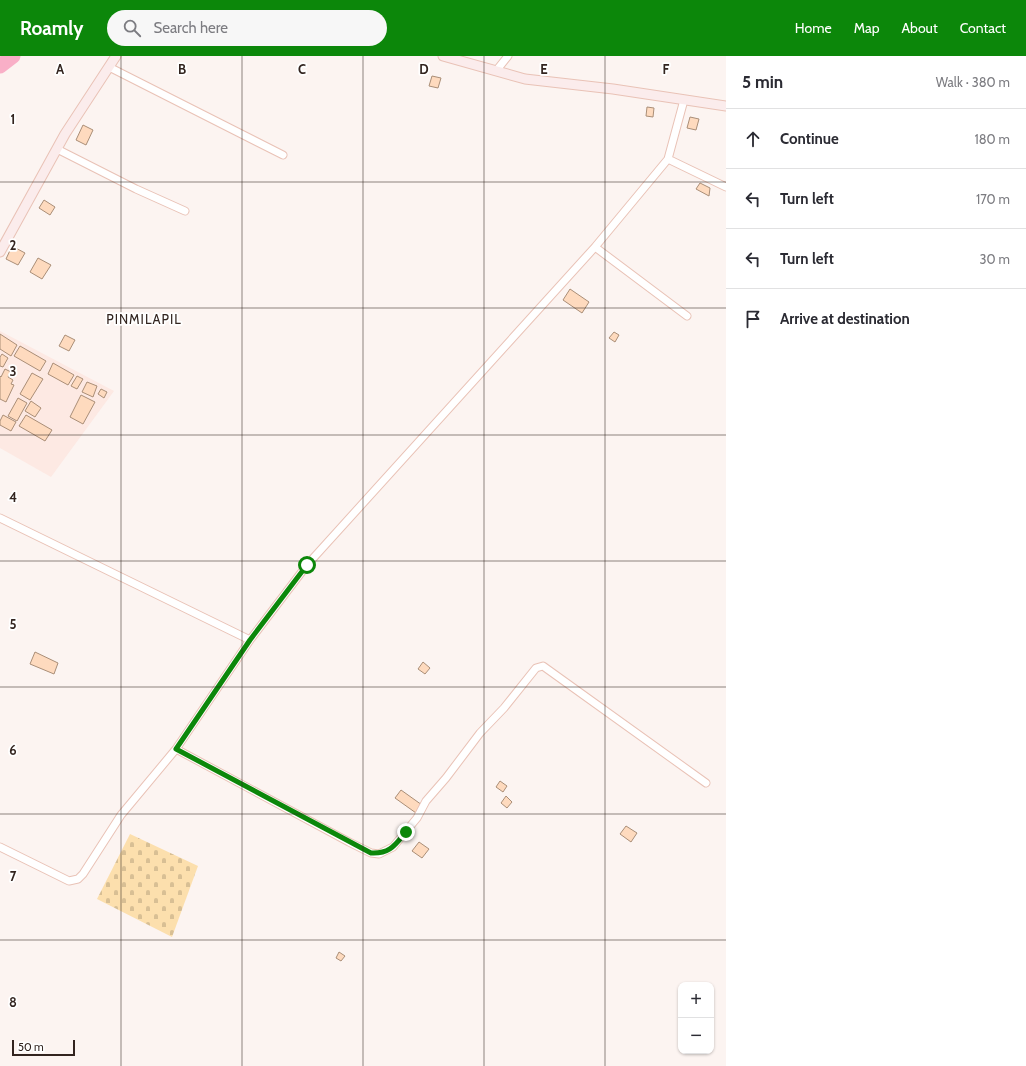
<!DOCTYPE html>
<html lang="en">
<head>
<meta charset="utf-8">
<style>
  body { margin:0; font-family:Cabin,sans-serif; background:#f7f7f7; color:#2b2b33 }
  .controls { position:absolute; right:12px; bottom:12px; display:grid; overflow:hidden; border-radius:8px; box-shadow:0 1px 3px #0004 }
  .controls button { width:36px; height:36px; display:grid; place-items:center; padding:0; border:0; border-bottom:1px solid #e1e1e2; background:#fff; color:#2b2b33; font:20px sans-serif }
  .scale { position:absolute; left:12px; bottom:10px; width:63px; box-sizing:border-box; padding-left:4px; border:2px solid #32241f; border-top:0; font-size:11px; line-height:14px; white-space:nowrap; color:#32241f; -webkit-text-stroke:3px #fff; paint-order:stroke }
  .stop { position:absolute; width:12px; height:12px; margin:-9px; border:3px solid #0c870a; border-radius:50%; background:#fff }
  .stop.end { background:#0c870a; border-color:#fff; box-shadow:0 1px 4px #0008 }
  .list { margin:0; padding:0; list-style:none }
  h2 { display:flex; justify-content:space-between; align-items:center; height:52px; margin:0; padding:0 16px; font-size:17px }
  h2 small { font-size:13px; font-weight:400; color:#7c7c81 }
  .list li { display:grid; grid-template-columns:26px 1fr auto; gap:12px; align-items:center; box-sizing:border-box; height:60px; padding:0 16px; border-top:1px solid #e1e1e2 }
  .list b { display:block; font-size:15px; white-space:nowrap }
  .list em { font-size:13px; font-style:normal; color:#7c7c81 }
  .icon { flex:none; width:22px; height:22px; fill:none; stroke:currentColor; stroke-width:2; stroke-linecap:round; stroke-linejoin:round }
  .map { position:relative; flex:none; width:726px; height:1010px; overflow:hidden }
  header { display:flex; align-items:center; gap:24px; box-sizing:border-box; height:56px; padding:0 20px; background:#0c870a; color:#fff }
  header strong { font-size:19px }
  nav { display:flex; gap:22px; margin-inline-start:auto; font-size:14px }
  .search { width:280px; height:36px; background:#f7f7f7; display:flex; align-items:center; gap:10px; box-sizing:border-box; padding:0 14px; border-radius:22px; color:#7c7c81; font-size:15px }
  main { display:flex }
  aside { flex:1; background:#fff }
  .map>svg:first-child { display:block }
</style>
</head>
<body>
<header>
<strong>Roamly</strong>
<div class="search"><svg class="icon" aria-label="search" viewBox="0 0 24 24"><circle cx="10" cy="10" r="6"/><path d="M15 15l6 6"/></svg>Search here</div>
<nav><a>Home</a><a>Map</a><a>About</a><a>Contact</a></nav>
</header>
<main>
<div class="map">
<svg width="726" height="1010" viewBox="0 0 726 1010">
  <defs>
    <pattern id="cemetery-stones" width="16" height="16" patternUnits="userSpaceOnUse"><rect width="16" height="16" fill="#fcdfad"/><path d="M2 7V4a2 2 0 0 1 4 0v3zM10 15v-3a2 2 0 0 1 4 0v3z" fill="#d8bf94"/></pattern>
  </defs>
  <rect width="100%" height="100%" fill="#fcf4f1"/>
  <path fill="#fde9e3" d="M0 275 114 335 51 421 0 392Z"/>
  <path fill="url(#cemetery-stones)" d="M130 778 198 810 172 881 97 843Z"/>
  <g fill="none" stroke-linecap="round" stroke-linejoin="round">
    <path stroke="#f9afc7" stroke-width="15" d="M0 10 13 0"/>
  </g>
  <path fill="#fedabe" stroke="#aa8e77" d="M432 20 441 22 438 32 429 30Z
    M647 51 654 52 653 61 646 60Z
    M690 61 699 63 696 74 687 72Z
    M83 69 93 74 86 89 76 84Z
    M700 127 710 132 709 140 696 133Z
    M44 144 55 151 50 159 39 152Z
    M12 190 25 197 18 209 6 203Z
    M38 202 51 209 42 223 30 216Z
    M570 233 589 246 582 257 563 244Z
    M614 276 619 279 615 286 609 282Z
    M0 278 17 289 11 300 0 293Z
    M65 279 75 284 69 295 59 290Z
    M20 290 46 305 40 315 14 300Z
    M2 298 8 302 3 311 0 310V301Z
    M53 307 74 319 68 329 48 318Z
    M5 313 11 316 8 321 13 324 11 328 14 329 6 346 0 343V320L1 321Z
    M32 317 43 323 30 344 20 338Z
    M77 320 83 323 77 333 71 330Z
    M87 326 97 330 93 341 82 336Z
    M101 333 107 336 104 342 98 338Z
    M81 339 95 346 83 368 70 361Z
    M18 342 27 347 17 365 8 360Z
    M31 345 41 352 35 361 25 355Z
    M3 359 16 366 11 375 0 369V365Z
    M26 359 52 374 45 385 19 370Z
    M35 596 58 607 54 618 30 608Z
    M423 606 430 612 425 618 418 613Z
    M500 725 507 730 503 736 496 731Z
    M401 734 422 749 416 757 395 742Z
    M506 740 512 746 507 752 501 747Z
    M626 770 637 777 631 786 620 778Z
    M419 786 429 793 422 802 412 795Z
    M339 896 345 900 341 905 336 902Z"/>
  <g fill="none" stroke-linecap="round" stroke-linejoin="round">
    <g stroke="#e9c2b6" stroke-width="9">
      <path id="street" d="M109 11 283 99
        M496 15 508 0
        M57 93 136 133 185 155
        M668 103 726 131
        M595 191 687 260
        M0 462 250 584
        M176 693 349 786 371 797 379 798 393 791 417 762 426 745 446 722 480 677 504 652 536 612 543 610 706 727
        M0 791 69 825 78 823 83 818 121 759 176 693 250 584 307 509 595 191 668 103 684 44"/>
    </g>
    <g stroke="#e9c2b6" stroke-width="11">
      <path id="secondary" d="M443 0 525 23 613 33 726 50
        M0 196 65 78 116 0"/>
    </g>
    <use href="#street" stroke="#fff" stroke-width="7"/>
    <use href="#secondary" stroke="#fbecec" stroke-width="9"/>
  </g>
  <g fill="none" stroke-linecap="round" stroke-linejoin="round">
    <path stroke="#0c870a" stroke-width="5" d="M307 509 250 584 176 693 371 797C390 798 395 789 406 776"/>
  </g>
  <path fill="none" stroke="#32241f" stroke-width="1" stroke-opacity="0.55" d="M121 0V1010M242 0V1010M363 0V1010M484 0V1010M605 0V1010M0 126H726M0 252H726M0 379H726M0 505H726M0 631H726M0 758H726M0 884H726"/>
  <g text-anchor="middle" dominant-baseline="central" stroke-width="3.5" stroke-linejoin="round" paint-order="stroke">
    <g font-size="13" letter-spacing="1" fill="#32241f" stroke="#fff">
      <text x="144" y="263">PINMILAPIL</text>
    </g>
  </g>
  <g font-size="13" text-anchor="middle" font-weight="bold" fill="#32241f" stroke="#fff" stroke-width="3.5" stroke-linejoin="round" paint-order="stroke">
    <text x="60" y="18">A</text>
    <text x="182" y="18">B</text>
    <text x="302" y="18">C</text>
    <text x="424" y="18">D</text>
    <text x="544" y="18">E</text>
    <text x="666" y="18">F</text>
    <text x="13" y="68">1</text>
    <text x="13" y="194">2</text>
    <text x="13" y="320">3</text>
    <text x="13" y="446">4</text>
    <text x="13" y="573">5</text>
    <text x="13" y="699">6</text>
    <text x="13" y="825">7</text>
    <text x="13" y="951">8</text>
  </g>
</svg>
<div class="controls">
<button>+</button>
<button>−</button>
</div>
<div class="scale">50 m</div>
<div class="stop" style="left:307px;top:509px"></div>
<div class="stop end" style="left:406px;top:776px"></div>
</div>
<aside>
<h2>5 min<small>Walk · 380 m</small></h2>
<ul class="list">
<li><svg class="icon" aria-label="ahead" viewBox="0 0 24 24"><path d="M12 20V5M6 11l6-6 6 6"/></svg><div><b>Continue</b></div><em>180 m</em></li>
<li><svg class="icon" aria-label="left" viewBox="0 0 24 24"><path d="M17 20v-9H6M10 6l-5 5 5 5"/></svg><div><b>Turn left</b></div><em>170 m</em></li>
<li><svg class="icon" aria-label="left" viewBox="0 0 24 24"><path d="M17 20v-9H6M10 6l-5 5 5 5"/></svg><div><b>Turn left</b></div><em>30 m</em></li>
<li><svg class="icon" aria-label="arrive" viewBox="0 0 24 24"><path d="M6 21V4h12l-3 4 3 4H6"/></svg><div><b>Arrive at destination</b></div></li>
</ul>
</aside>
</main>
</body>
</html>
